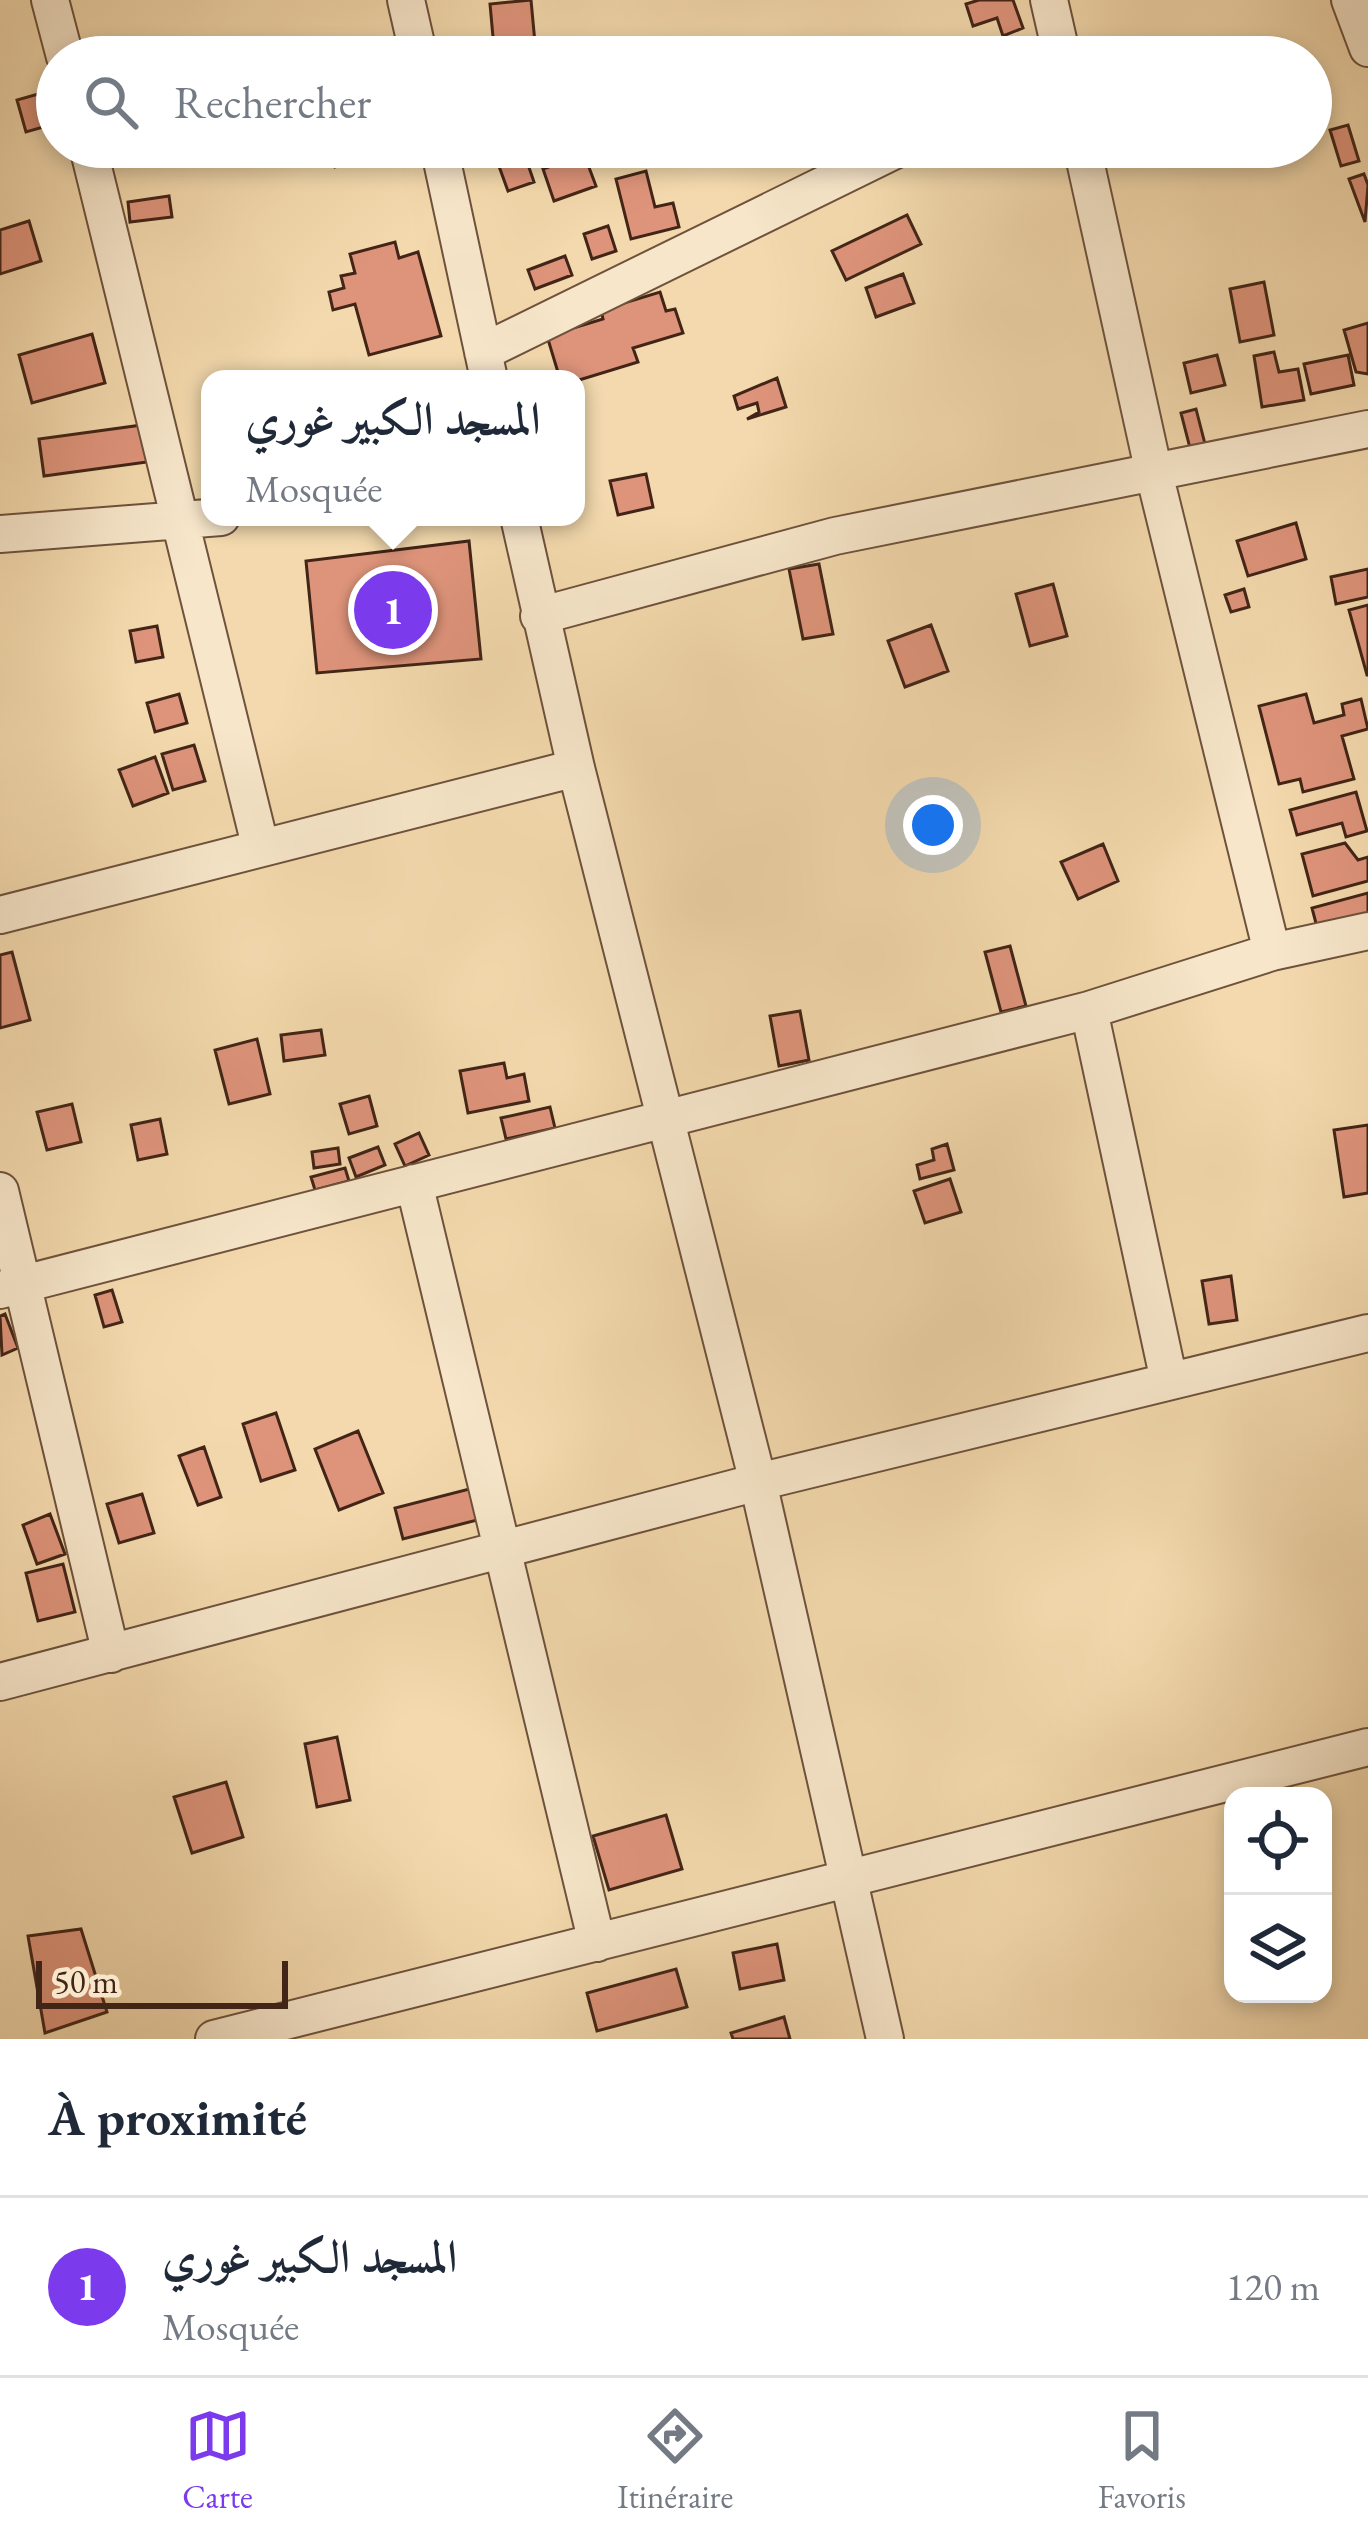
<!DOCTYPE html>
<html lang="fr">
<head>
<meta charset="utf-8">
<style>
  body { margin:0; font-family:"EB Garamond",Amiri,serif; background:#f2f2f3; color:#1f2937 }
  .controls { position:absolute; right:36px; bottom:36px; display:grid; overflow:hidden; border-radius:24px; box-shadow:0 6px 18px #0003 }
  .controls button { width:108px; height:108px; display:grid; place-items:center; padding:0; border:0; border-bottom:3px solid #e0e1e3; background:#fff; color:#1f2937; font:60px sans-serif }
  .scale { position:absolute; left:36px; bottom:30px; width:252px; box-sizing:border-box; padding-left:12px; border:6px solid #422517; border-top:0; font-size:33px; line-height:42px; white-space:nowrap; color:#422517; -webkit-text-stroke:9px #f7e6ca; paint-order:stroke }
  .you { position:absolute; left:933px; top:825px; width:42px; height:42px; margin:-30px; border:9px solid #fff; border-radius:50%; background:#1a73e8; box-shadow:0 0 0 18px #1a73e833 }
  .badge { display:grid; place-items:center; width:78px; height:78px; border-radius:50%; background:#7c3aed; color:#fff; font-size:39px; font-weight:700 }
  .pin { position:absolute; translate:-50% -50%; border:6px solid #fff; box-shadow:0 3px 12px #0006 }
  .popup { position:absolute; left:201px; top:370px; width:384px; height:156px; box-sizing:border-box; display:grid; place-content:center; border-radius:24px; background:#fff; filter:drop-shadow(0 3px 9px #0005); font-size:39px; white-space:nowrap; color:#747a83 }
  .popup b { font-size:45px; color:#1f2937 }
  .popup::after { content:''; position:absolute; left:50%; top:100%; margin-left:-24px; border:24px solid transparent; border-top-color:#fff }
  .list { margin:0; padding:0; list-style:none }
  h2 { display:flex; justify-content:space-between; align-items:center; height:156px; margin:0; padding:0 48px; font-size:51px }
  h2 small { font-size:39px; font-weight:400; color:#747a83 }
  .list li { display:grid; grid-template-columns:78px 1fr auto; gap:36px; align-items:center; box-sizing:border-box; height:180px; padding:0 48px; border-top:3px solid #e0e1e3 }
  .list b { display:block; font-size:45px; white-space:nowrap }
  .list p { margin:0; font-size:39px; white-space:nowrap; color:#747a83 }
  .list em { font-size:39px; font-style:normal; color:#747a83 }
  .icon { flex:none; width:66px; height:66px; fill:none; stroke:currentColor; stroke-width:2; stroke-linecap:round; stroke-linejoin:round }
  .map { position:relative; flex:none; width:1368px; height:2039px; overflow:hidden }
  .search { position:absolute; background:#fff; box-shadow:0 6px 18px #0003; left:36px; right:36px; top:36px; height:132px; display:flex; align-items:center; gap:30px; box-sizing:border-box; padding:0 42px; border-radius:66px; color:#747a83; font-size:45px }
  .sheet { height:336px; background:#fff }
  nav { display:flex; justify-content:space-around; align-items:center; box-sizing:border-box; height:168px; border-top:3px solid #e0e1e3; background:#fff; font-size:33px; color:#747a83 }
  nav a { display:grid; justify-items:center; gap:6px }
  nav .on { color:#7c3aed }
  .map>svg:first-child { display:block }
</style>
</head>
<body>
<div class="map">
<svg width="1368" height="2039" viewBox="0 0 1368 2039">
  <rect width="100%" height="100%" fill="#f3d9ad"/>
  <filter id="stains"><feTurbulence type="fractalNoise" baseFrequency=".00167" numOctaves="4"/><feColorMatrix values="0 0 0 0 .2 0 0 0 0 .09 0 0 0 0 .02 0 0 0 .5 -.17"/></filter>
  <radialGradient id="worn" r=".72"><stop offset=".6" stop-color="#630" stop-opacity="0"/><stop offset="1" stop-color="#630" stop-opacity=".3"/></radialGradient>
  <path fill="#de947b" stroke="#422517" stroke-width="3" d="M531 0 535 43 494 48 490 4Z
    M979 0H1013L1023 28 1003 36 997 18 973 26 966 4Z
    M45 92 54 124 26 132 17 100Z
    M1348 125 1359 161 1341 166 1330 130Z
    M329 147H359L363 159 335 167Z
    M492 147H522L534 182 508 191Z
    M584 154 596 186 554 201 543 169Z
    M646 171 655 207 673 203 679 227 631 239 616 179Z
    M1364 174 1368 185 1365 222 1349 179Z
    M169 196 172 217 130 222 128 202Z
    M907 215 921 244 846 280 832 251Z
    M29 221 41 261 0 274V230Z
    M608 226 616 251 592 259 584 234Z
    M395 242 399 258 418 252 441 336 369 355 355 304 333 310 329 292 344 288 341 276 355 273 350 254Z
    M565 256 572 275 535 289 528 270Z
    M903 274 914 303 876 317 866 288Z
    M1264 282 1274 335 1240 342 1230 289Z
    M660 292 666 311 675 309 683 333 633 348 638 362 576 381 560 379 547 336 603 319 601 310Z
    M1368 323V374L1356 372 1344 330Z
    M92 334 105 383 32 403 19 355Z
    M1274 352 1279 372 1298 369 1304 400 1262 407 1254 356Z
    M1217 355 1225 385 1191 393 1184 363Z
    M1348 355 1354 385 1311 394 1304 364Z
    M777 378 786 407 747 419 759 412 757 403 738 409 734 396Z
    M1196 409 1205 444 1190 448 1181 413Z
    M142 425 147 462 44 476 39 439Z
    M646 474 653 507 618 515 610 481Z
    M1296 523 1306 559 1248 576 1237 541Z
    M469 541 481 659 317 673 306 561Z
    M819 564 833 634 803 639 789 569Z
    M1368 569V597L1336 604 1331 577Z
    M1053 584 1067 636 1030 646 1016 594Z
    M1244 589 1249 607 1231 612 1225 595Z
    M1368 605V675H1367L1349 610Z
    M931 625 948 671 905 687 888 641Z
    M157 626 163 657 136 662 130 631Z
    M179 694 187 723 155 732 147 703Z
    M1306 694 1314 723 1344 715 1342 704 1361 699 1368 729 1342 736 1354 779 1303 792 1300 779 1279 784 1259 706Z
    M194 745 205 781 173 790 162 754Z
    M155 757 168 793 133 806 119 770Z
    M1356 792 1367 831 1346 837 1342 823 1297 835 1290 810Z
    M1345 843 1358 860 1368 857V881L1313 896 1302 854Z
    M1103 844 1118 881 1078 899 1061 862Z
    M1368 893V922L1319 935 1312 908Z
    M1010 946 1026 1006 1001 1012 985 952Z
    M12 952 30 1020 0 1028V955Z
    M800 1011 809 1060 779 1066 770 1016Z
    M321 1030 325 1055 284 1061 281 1035Z
    M257 1039 270 1094 229 1104 215 1050Z
    M504 1063 507 1078 524 1074 529 1101 468 1113 460 1071Z
    M369 1096 377 1126 349 1134 340 1104Z
    M72 1104 81 1142 47 1150 37 1112Z
    M550 1107 555 1128 506 1139 501 1118Z
    M160 1119 167 1154 138 1160 131 1125Z
    M1368 1125V1193L1344 1197 1334 1130Z
    M419 1133 429 1155 405 1166 395 1144Z
    M947 1144 954 1170 920 1179 917 1165 934 1160 932 1149Z
    M378 1147 385 1165 356 1177 349 1158Z
    M338 1148 340 1164 314 1168 312 1152Z
    M345 1168 349 1181 315 1190 311 1177Z
    M950 1179 961 1212 925 1223 914 1191Z
    M1231 1276 1237 1320 1209 1324 1202 1281Z
    M112 1290 122 1322 104 1327 95 1295Z
    M5 1314 18 1348 2 1355 0 1316Z
    M276 1413 295 1470 261 1481 243 1424Z
    M358 1431 383 1493 339 1510 315 1449Z
    M204 1447 221 1497 198 1505 179 1456Z
    M481 1486 489 1517 403 1539 395 1508Z
    M142 1494 154 1533 119 1543 107 1504Z
    M50 1514 65 1554 37 1564 23 1525Z
    M63 1564 75 1612 38 1621 26 1573Z
    M337 1737 350 1800 317 1807 305 1744Z
    M226 1782 243 1837 192 1853 174 1797Z
    M666 1815 682 1869 609 1890 593 1836Z
    M81 1929 107 2012 45 2033 28 1936Z
    M777 1944 784 1980 740 1989 733 1953Z
    M676 1969 687 2007 597 2031 587 1993Z
    M784 2017 790 2039H733L731 2033Z"/>
  <g fill="none" stroke-linecap="round" stroke-linejoin="round">
    <g stroke="#6e523c" stroke-width="40">
      <path id="minor" d="M50 0 65 57
        M406 0 419 57
        M1049 0 1062 57
        M1350 0 1368 48
        M88 147 260 845
        M439 147 489 379
        M1082 147 1154 473 1272 952
        M483 352 901 147
        M519 517 576 768 758 1482 885 2039
        M0 534 221 517
        M539 616 835 536 1368 429
        M0 915 576 768
        M1089 1010 1169 1381
        M414 1183 597 1943
        M0 1191 111 1654
        M0 1290 1089 1010 1272 952 1368 931
        M0 1682 758 1482 1368 1333
        M214 2039 1368 1747"/>
    </g>
    <use href="#minor" stroke="#f7e6ca" stroke-width="36"/>
  </g>
  <rect width="100%" height="100%" filter="url(#stains)"/>
  <rect width="100%" height="100%" fill="url(#worn)"/>
</svg>
<div class="controls">
<button><svg class="icon" aria-label="locate" viewBox="0 0 24 24"><circle cx="12" cy="12" r="6"/><path d="M12 2v4M12 18v4M2 12h4M18 12h4"/></svg></button>
<button><svg class="icon" aria-label="layers" viewBox="0 0 24 24"><path d="M12 4l9 5-9 5-9-5zM3 14l9 5 9-5"/></svg></button>
</div>
<div class="scale">50 m</div>
<div class="you"></div>
<div class="pin badge" style="left:393px;top:610px">1</div>
<div class="popup"><b>المسجد الكبير غوري</b>Mosquée</div>
<div class="search"><svg class="icon" aria-label="search" viewBox="0 0 24 24"><circle cx="10" cy="10" r="6"/><path d="M15 15l6 6"/></svg>Rechercher</div>
</div>
<section class="sheet">
<h2>À proximité<small></small></h2>
<ul class="list">
<li><span class="badge">1</span><div><b>المسجد الكبير غوري</b><p>Mosquée</p></div><em>120 m</em></li>
</ul>
</section>
<nav>
<a class="on"><svg class="icon" aria-label="map" viewBox="0 0 24 24"><path d="M3 6l6-2 6 2 6-2v14l-6 2-6-2-6 2zM9 4v14M15 6v14"/></svg>Carte</a>
<a><svg class="icon" aria-label="directions" viewBox="0 0 24 24"><path d="M12 3l9 9-9 9-9-9zM9 14v-3h6M13 9l2 2-2 2"/></svg>Itinéraire</a>
<a><svg class="icon" aria-label="saved" viewBox="0 0 24 24"><path d="M7 4h10v16l-5-4-5 4z"/></svg>Favoris</a>
</nav>
</body>
</html>
